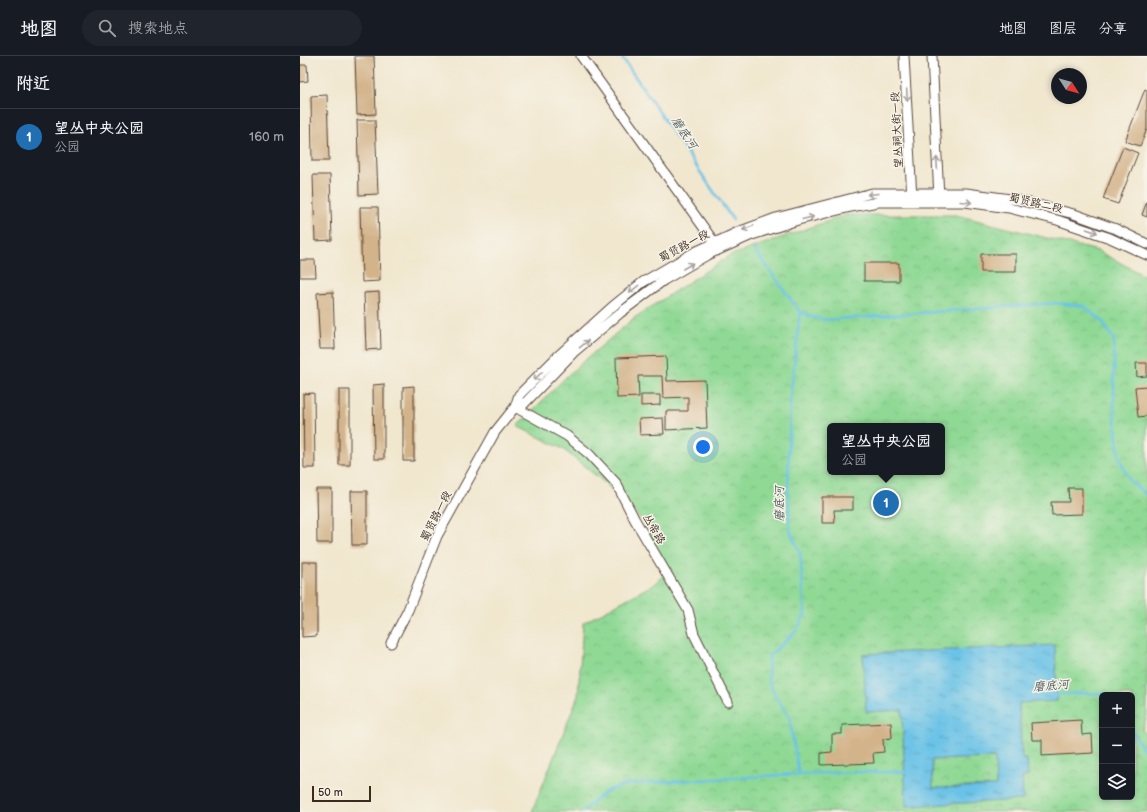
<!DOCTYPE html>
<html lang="zh">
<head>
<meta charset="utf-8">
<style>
  body { margin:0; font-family:"Balsamiq Sans","LXGW WenKai TC",sans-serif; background:#20242c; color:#f1f3f6 }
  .controls { position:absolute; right:12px; bottom:12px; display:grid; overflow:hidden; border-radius:6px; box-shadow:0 2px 6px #0003 }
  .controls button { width:36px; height:36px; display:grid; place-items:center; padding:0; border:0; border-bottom:1px solid #363941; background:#171b24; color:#f1f3f6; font:20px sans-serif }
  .compass { position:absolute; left:751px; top:12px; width:36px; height:36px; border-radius:50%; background:#171b24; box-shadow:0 2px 6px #0003; rotate:126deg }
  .scale { position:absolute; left:12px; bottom:10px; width:59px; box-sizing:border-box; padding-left:4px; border:2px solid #3b2a1e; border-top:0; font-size:11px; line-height:14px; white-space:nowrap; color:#3b2a1e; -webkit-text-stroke:3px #f7f3e8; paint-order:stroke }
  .you { position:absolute; left:403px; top:391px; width:14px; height:14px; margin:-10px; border:3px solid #fff; border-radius:50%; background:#1a73e8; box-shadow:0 0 0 6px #1a73e833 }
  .badge { display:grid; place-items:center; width:26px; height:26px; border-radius:50%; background:#1f6fb2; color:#fff; font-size:13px; font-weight:700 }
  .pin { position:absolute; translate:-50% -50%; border:2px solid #fff; box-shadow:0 1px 4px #0006 }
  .popup { position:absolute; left:527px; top:367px; width:118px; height:52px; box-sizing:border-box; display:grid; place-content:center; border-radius:6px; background:#171b24; filter:drop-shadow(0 1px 3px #0005); font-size:13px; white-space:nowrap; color:#9ea1a6 }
  .popup b { font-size:15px; color:#f1f3f6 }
  .popup::after { content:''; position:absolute; left:50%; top:100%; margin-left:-8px; border:8px solid transparent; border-top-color:#171b24 }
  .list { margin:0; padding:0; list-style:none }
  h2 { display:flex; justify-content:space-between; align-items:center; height:52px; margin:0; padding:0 16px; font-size:17px }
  h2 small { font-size:13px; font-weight:400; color:#9ea1a6 }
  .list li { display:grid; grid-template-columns:26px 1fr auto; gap:12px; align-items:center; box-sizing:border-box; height:56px; padding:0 16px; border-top:1px solid #363941 }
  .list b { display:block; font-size:15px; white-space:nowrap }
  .list p { margin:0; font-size:13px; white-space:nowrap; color:#9ea1a6 }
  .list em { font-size:13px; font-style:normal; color:#9ea1a6 }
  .icon { flex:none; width:22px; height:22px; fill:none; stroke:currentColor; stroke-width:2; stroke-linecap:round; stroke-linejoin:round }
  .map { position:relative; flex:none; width:847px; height:756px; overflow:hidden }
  header { display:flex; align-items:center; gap:24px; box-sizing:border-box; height:56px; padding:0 20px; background:#171b24; border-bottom:1px solid #363941 }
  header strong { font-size:19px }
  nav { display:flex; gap:22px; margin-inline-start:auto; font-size:14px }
  .search { width:280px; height:36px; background:#20242c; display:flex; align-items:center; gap:10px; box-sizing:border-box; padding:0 14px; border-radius:22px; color:#9ea1a6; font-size:15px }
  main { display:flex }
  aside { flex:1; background:#171b24 }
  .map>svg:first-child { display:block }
</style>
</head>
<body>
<header>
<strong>地图</strong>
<div class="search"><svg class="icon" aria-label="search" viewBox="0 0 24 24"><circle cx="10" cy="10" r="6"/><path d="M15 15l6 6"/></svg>搜索地点</div>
<nav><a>地图</a><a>图层</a><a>分享</a></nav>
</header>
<main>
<aside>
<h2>附近<small></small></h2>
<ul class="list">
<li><span class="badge">1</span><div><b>望丛中央公园</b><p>公园</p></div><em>160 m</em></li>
</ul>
</aside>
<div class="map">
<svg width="847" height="756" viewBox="0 0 847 756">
  <defs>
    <pattern id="park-crowns" width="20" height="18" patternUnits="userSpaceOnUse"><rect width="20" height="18" fill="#90d995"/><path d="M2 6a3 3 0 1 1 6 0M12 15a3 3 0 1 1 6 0" fill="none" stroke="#7dba80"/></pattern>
    <pattern id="water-ripples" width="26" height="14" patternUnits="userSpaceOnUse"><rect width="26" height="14" fill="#69c2e7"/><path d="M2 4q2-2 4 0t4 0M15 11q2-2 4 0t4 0" fill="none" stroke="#589ebb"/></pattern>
  </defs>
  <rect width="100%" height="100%" fill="#f7f3e8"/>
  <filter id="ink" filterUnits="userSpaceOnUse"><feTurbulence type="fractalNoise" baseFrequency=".025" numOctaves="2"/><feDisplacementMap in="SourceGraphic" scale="8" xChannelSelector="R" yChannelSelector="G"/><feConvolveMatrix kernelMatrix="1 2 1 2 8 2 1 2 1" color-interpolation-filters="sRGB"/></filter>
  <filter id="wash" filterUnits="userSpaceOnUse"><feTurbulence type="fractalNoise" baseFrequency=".012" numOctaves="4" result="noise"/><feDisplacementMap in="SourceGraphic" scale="16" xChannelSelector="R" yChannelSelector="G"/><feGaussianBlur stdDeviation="0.9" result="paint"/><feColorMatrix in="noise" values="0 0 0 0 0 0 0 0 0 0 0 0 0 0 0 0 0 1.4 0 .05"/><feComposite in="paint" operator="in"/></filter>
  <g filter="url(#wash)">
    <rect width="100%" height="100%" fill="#f1e7cf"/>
    <path fill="url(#park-crowns)" stroke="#66825a" fill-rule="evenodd" d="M546 159H656L798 195 847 221V660L842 674 847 679V756H232L278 640 283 567 356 527 367 517 345 467 305 427 263 393 217 370 270 317 334 262 429 200ZM530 370H642V416H530ZM802 639H832V741H802Z"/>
    <path fill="url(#water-ripples)" stroke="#527682" fill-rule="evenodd" d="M755 589 757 645 719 647 722 703H727L728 720 722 721 723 744 606 750 602 654 566 656 563 598ZM695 702 696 730 633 732 632 704Z"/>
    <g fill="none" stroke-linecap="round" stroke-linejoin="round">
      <path stroke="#69c2e7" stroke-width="2.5" d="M321 0 433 164
        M454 193 500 256 490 344 488 431 490 474 500 497 505 559 496 575 469 600 468 624 476 641 489 661 499 718 555 716H608
        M500 256 512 261 524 264 756 247 784 250 802 265 814 284V352L819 402 830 425 847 439
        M754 639 782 637 807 638 809 639
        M832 675 847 699
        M283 756 285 753 307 735 327 728 499 718"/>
    </g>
    <g id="blocks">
      <path fill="#d3b38a" d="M55 0H74L76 58 57 59Z
        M0 9H7L8 25 0 26Z
        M845 33 847 34V73L840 90 825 85Z
        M27 39 29 105H12L11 40Z
        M57 64H75L78 138 59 139Z
        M823 91 838 97 818 148 803 143Z
        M13 119H30L32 184 15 185Z
        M847 145V161L842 159Z
        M60 151H78L80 225 62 226Z
        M681 198H716V216H681Z
        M0 204H15L16 221H0Z
        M564 207H599V225H564Z
        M33 236 35 293H20L17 237Z
        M79 236 81 293 66 294 64 237Z
        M366 300 367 325 405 324 407 372 366 374V355H388V341L363 342 362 320H338L339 341 317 342 316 302Z
        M836 307H847V320L837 321Z
        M84 328V403H74L73 329Z
        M114 330V405H103V331Z
        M847 330V360L838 361 835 331Z
        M39 334H50V409H39Z
        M14 337 15 412H4L3 338Z
        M341 339H360V349L341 350Z
        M363 362 364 378 340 379 339 363Z
        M768 432H782V458L752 459 751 446H769Z
        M16 433H32V487H17Z
        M51 435H67V489H52Z
        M522 441H553V454H534L535 467H522Z
        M2 506H17V580L2 581Z
        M781 664 782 679 792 678 793 697 742 700V684H732L731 667Z
        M591 667 592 682 583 683 584 696 573 697 574 707 521 709V697L532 696V678H542V669Z"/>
    </g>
  </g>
  <g filter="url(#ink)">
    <use href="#blocks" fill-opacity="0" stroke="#564639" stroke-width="1"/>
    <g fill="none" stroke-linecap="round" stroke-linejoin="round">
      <g stroke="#564639" stroke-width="11">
        <path id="minor" d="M281 0 414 186
          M604 0 612 142
          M632 0 639 142
          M215 351 222 350 275 295 320 257 364 224 407 199 452 179 498 164 551 151 578 146H665L709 152 757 164 810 182 847 199
          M215 351 267 380 289 398 316 427 335 464 388 554 394 578 428 646
          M91 587 108 554 137 480 195 376 215 351 219 339 259 299 312 251 343 226 395 196 438 176 476 162 572 137H666L718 144 774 158 816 173 847 188"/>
      </g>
      <use href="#minor" stroke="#fff" stroke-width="9"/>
    </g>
    <defs><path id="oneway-shaft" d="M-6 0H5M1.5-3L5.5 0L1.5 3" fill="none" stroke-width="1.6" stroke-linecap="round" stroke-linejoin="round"/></defs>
    <g stroke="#a79f9a">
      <use href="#oneway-shaft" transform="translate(607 39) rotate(87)"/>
      <use href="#oneway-shaft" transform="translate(637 107) rotate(-93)"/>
      <use href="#oneway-shaft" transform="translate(573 138) rotate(175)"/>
      <use href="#oneway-shaft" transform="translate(666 146) rotate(5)"/>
      <use href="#oneway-shaft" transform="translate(508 162) rotate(-14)"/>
      <use href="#oneway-shaft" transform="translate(448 172) rotate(159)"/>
      <use href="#oneway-shaft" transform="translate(792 175) rotate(19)"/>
      <use href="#oneway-shaft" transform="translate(388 210) rotate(-30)"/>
      <use href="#oneway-shaft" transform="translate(334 233) rotate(142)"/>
      <use href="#oneway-shaft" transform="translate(284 288) rotate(-40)"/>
      <use href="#oneway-shaft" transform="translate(238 320) rotate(135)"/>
    </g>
  </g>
  <g text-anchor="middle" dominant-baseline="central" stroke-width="3" stroke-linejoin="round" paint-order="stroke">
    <g font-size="11" fill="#3b2a1e" stroke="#f7f3e8">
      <text transform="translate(597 74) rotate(-93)">望丛祠大街一段</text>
      <text transform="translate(736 147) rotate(13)">蜀贤路二段</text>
      <text transform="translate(384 190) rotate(-28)">蜀贤路一段</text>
      <text transform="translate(136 460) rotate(-63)">蜀贤路一段</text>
      <text transform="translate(354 473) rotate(60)">丛帝路</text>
    </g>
    <g font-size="12" font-style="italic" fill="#49585a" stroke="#f7f3e8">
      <text transform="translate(384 77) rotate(56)">磨底河</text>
      <text transform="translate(480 448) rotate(-91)">磨底河</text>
      <text transform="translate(751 630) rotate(-5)">磨底河</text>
    </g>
  </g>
</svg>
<div class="controls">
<button>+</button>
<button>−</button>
<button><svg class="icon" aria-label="layers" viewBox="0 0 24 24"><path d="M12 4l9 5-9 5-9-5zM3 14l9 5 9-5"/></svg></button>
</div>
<svg class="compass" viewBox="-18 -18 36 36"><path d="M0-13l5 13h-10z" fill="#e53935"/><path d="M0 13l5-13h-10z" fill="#9ea1a6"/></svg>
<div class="scale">50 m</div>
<div class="you"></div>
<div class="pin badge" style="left:586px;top:447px">1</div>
<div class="popup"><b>望丛中央公园</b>公园</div>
</div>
</main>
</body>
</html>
